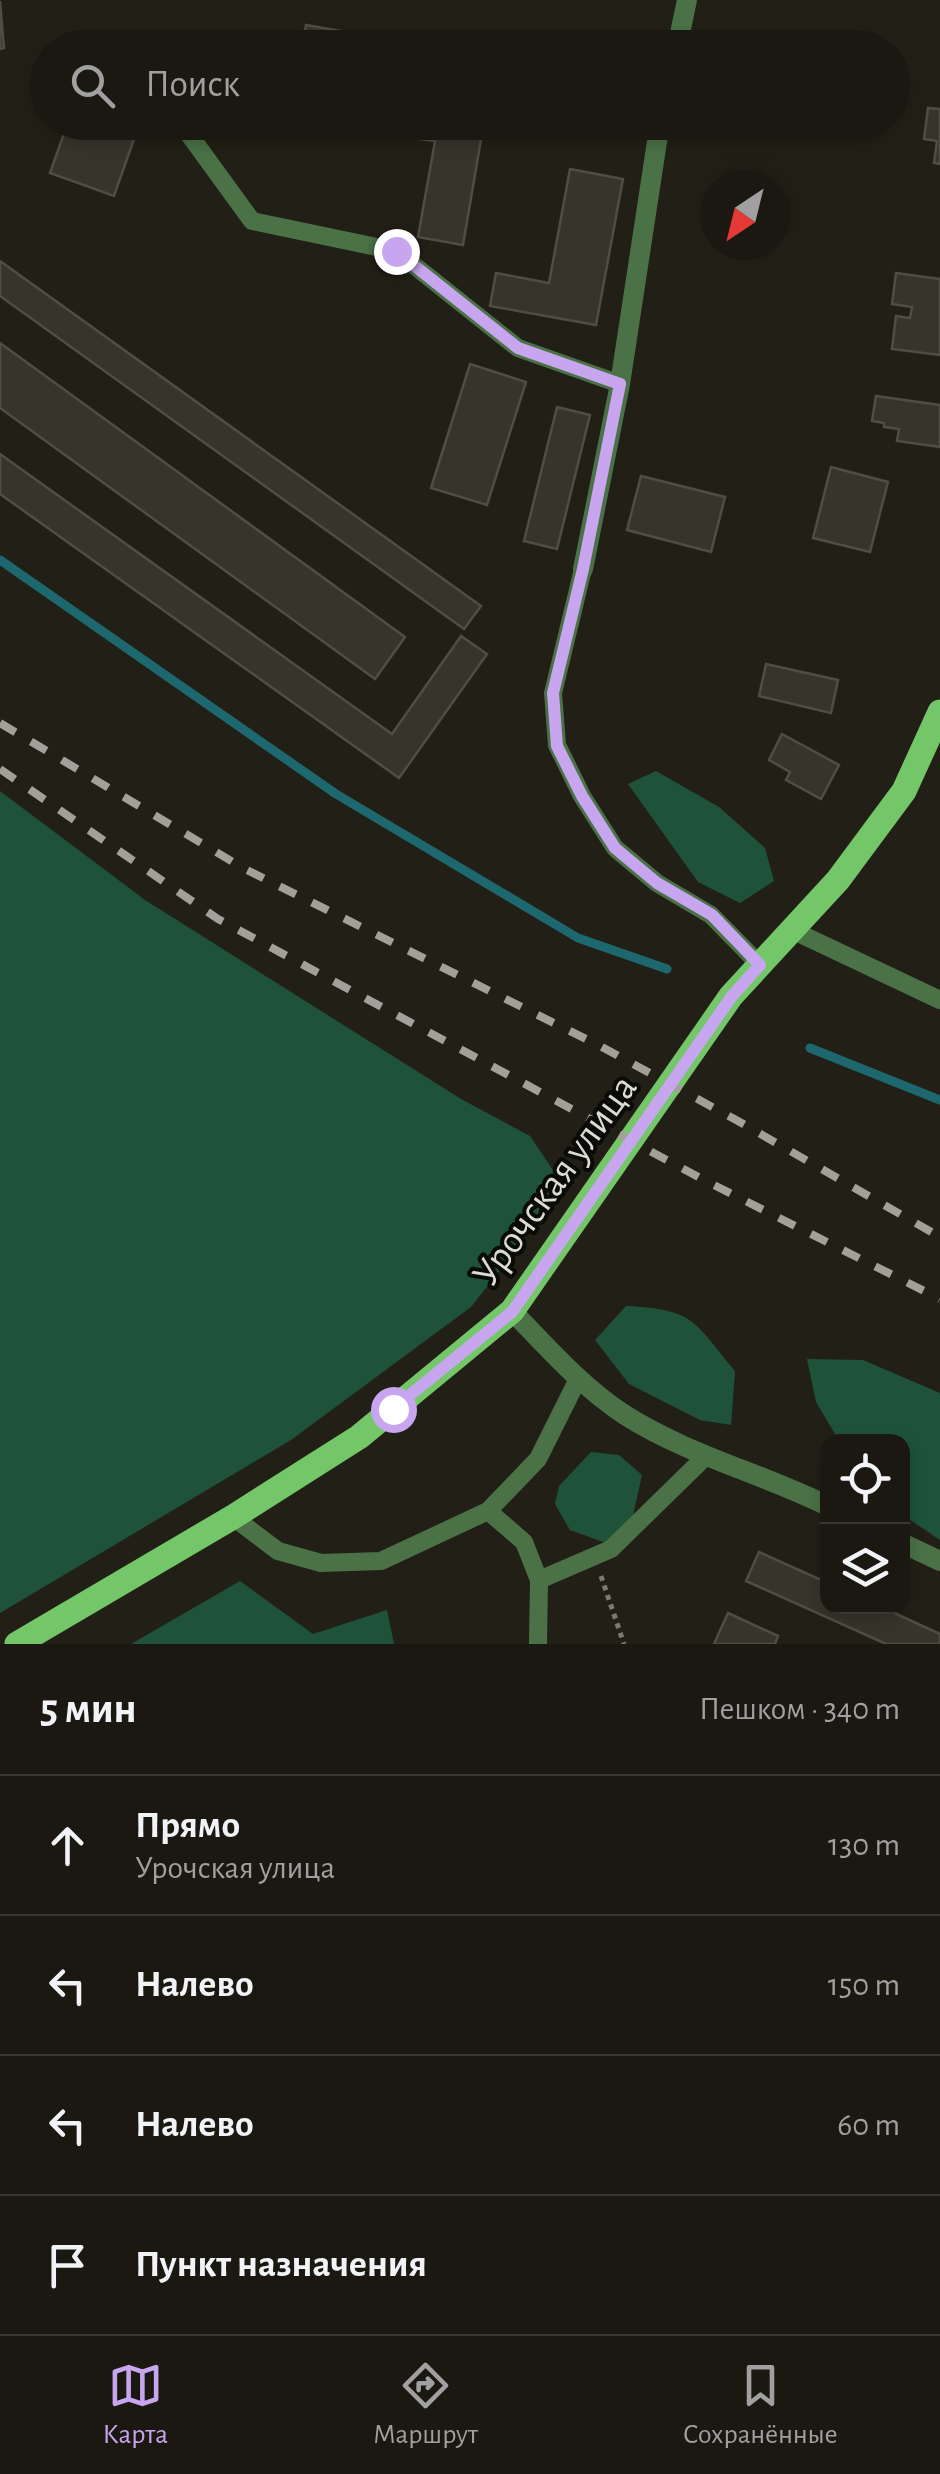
<!DOCTYPE html>
<html lang="ru">
<head>
<meta charset="utf-8">
<style>
  body { margin:0; font-family:"Alegreya Sans",sans-serif; background:#27251e; color:#f1f3f6 }
  .controls { position:absolute; right:30px; bottom:30px; display:grid; overflow:hidden; border-radius:20px; box-shadow:0 5px 15px #0003 }
  .controls button { width:90px; height:90px; display:grid; place-items:center; padding:0; border:0; border-bottom:2px solid #383730; background:#1a1810; color:#f1f3f6; font:50px sans-serif }
  .compass { position:absolute; left:700px; top:170px; width:90px; height:90px; border-radius:50%; background:#1a1810; box-shadow:0 5px 15px #0003; rotate:215deg }
  .stop { position:absolute; width:30px; height:30px; margin:-22px; border:8px solid #c8a6ef; border-radius:50%; background:#fff }
  .stop.end { background:#c8a6ef; border-color:#fff; box-shadow:0 2px 10px #0008 }
  .list { margin:0; padding:0; list-style:none }
  h2 { display:flex; justify-content:space-between; align-items:center; height:130px; margin:0; padding:0 40px; font-size:42px }
  h2 small { font-size:32px; font-weight:400; color:#9fa09f }
  .list li { display:grid; grid-template-columns:65px 1fr auto; gap:30px; align-items:center; box-sizing:border-box; height:140px; padding:0 40px; border-top:2px solid #383730 }
  .list b { display:block; font-size:38px; white-space:nowrap }
  .list p { margin:0; font-size:32px; white-space:nowrap; color:#9fa09f }
  .list em { font-size:32px; font-style:normal; color:#9fa09f }
  .icon { flex:none; width:55px; height:55px; fill:none; stroke:currentColor; stroke-width:2; stroke-linecap:round; stroke-linejoin:round }
  .map { position:relative; flex:none; width:940px; height:1644px; overflow:hidden }
  .search { position:absolute; background:#1a1810; box-shadow:0 5px 15px #0003; left:30px; right:30px; top:30px; height:110px; display:flex; align-items:center; gap:25px; box-sizing:border-box; padding:0 35px; border-radius:55px; color:#9fa09f; font-size:38px }
  .sheet { height:690px; background:#1a1810 }
  nav { display:flex; justify-content:space-around; align-items:center; box-sizing:border-box; height:140px; border-top:2px solid #383730; background:#1a1810; font-size:28px; color:#9fa09f }
  nav a { display:grid; justify-items:center; gap:5px }
  nav .on { color:#c8a6ef }
  .map>svg:first-child { display:block }
</style>
</head>
<body>
<div class="map">
<svg width="940" height="1644" viewBox="0 0 940 1644">
  <rect width="100%" height="100%" fill="#222016"/>
  <path fill="#1e533a" d="M656 771 719 807 765 848 774 881 740 903 698 882 628 784Z
    M0 791 145 900 461 1099 530 1136 565 1188 471 1307 291 1440 0 1613Z
    M626 1306C695 1309 694 1322 735 1371L731 1425 700 1420 629 1384 595 1340Z
    M807 1359 863 1360 940 1393V1540L903 1515 902 1442 839 1441 816 1402Z
    M591 1452 619 1455 642 1475 632 1520 606 1543 570 1530 555 1504 559 1486Z
    M240 1581 313 1634 387 1610 394 1644H131Z"/>
  <g fill="none" stroke-linecap="round" stroke-linejoin="round">
    <path stroke="#1d686e" stroke-width="9" d="M0 560 336 794 578 938 667 969
      M810 1048 940 1100"/>
  </g>
  <path fill="#37352b" stroke="#504e43" stroke-width="2.5" d="M0 1 4 48 0 49Z
    M306 25 439 48H302Z
    M928 108 940 109V164L934 163 937 141 924 139Z
    M68 122H140L114 196 50 173Z
    M421 122H484L463 245 418 237 435 141 418 139Z
    M546 122H640L637 138Z
    M570 169 623 179 596 325 490 306 496 273 549 283Z
    M0 261 481 606 464 629 0 296Z
    M896 273 940 279V355L892 349 896 316 910 318 912 307 892 304Z
    M0 343 405 637 375 679 0 408Z
    M470 364 526 382 487 505 431 488Z
    M876 396 940 405V447L897 441 899 429 884 427V423L872 421Z
    M557 407 590 415 557 549 524 541Z
    M0 454 392 734 461 636 487 654 399 778 0 494Z
    M831 467 888 482 870 552 813 538Z
    M641 476 725 497 711 552 627 530Z
    M766 664 838 680 831 713 759 696Z
    M782 734 839 765 821 799 786 780 790 772 769 760Z
    M759 1552 828 1583V1606H879L940 1634V1644H886L746 1581Z
    M728 1613 778 1636 775 1644H714Z"/>
  <g fill="none" stroke-linecap="round" stroke-linejoin="round">
    <path stroke="#7b7971" stroke-width="5" stroke-dasharray="5 5" stroke-linecap="butt" d="M601 1576 624 1644"/>
    <path stroke="#4b7247" stroke-width="18" d="M180 122 252 221 396 251 518 348 620 384
      M583 569 553 693 557 745 582 796 615 848 657 883 711 915 760 965
      M792 930 940 1000
      M488 1511 524 1542 539 1580 538 1644
      M233 1517 278 1551 321 1563 381 1561 488 1511 538 1459 578 1379
      M539 1580 611 1549 705 1457"/>
    <path stroke="#4b7247" stroke-width="20" d="M677 48 687 0
      M583 569 620 384 660 122
      M512 1311C548 1348 582 1387 625 1415 688 1455 761 1473 828 1506
      M902 1543 940 1561"/>
    <path stroke="#73c769" stroke-width="25" d="M17 1644 233 1517 359 1437 512 1311 731 996 838 880 904 791 940 712"/>
    <path stroke="#a2a199" stroke-width="8" stroke-dasharray="18 18" stroke-linecap="butt" d="M0 723 243 868 600 1046 738 1121 940 1237
      M0 769 218 919 702 1179 940 1299"/>
  </g>
  <g fill="none" stroke-linecap="round" stroke-linejoin="round">
    <path stroke="#c8a6ef" stroke-width="12" d="M393 1409 512 1312 732 996 760 965 712 915 657 883 615 848 582 796 557 746 553 693 583 569 620 384 518 348 396 251"/>
  </g>
  <g text-anchor="middle" dominant-baseline="central" stroke-width="8" stroke-linejoin="round" paint-order="stroke">
    <g font-size="40" fill="#dbdad3" stroke="#0a0a06">
      <text transform="translate(555 1181) rotate(-54)">Урочская улица</text>
    </g>
  </g>
</svg>
<div class="controls">
<button><svg class="icon" aria-label="locate" viewBox="0 0 24 24"><circle cx="12" cy="12" r="6"/><path d="M12 2v4M12 18v4M2 12h4M18 12h4"/></svg></button>
<button><svg class="icon" aria-label="layers" viewBox="0 0 24 24"><path d="M12 4l9 5-9 5-9-5zM3 14l9 5 9-5"/></svg></button>
</div>
<svg class="compass" viewBox="-18 -18 36 36"><path d="M0-13l5 13h-10z" fill="#e53935"/><path d="M0 13l5-13h-10z" fill="#9fa09f"/></svg>
<div class="stop" style="left:393px;top:1409px"></div>
<div class="stop end" style="left:396px;top:251px"></div>
<div class="search"><svg class="icon" aria-label="search" viewBox="0 0 24 24"><circle cx="10" cy="10" r="6"/><path d="M15 15l6 6"/></svg>Поиск</div>
</div>
<section class="sheet">
<h2>5 мин<small>Пешком · 340 m</small></h2>
<ul class="list">
<li><svg class="icon" aria-label="ahead" viewBox="0 0 24 24"><path d="M12 20V5M6 11l6-6 6 6"/></svg><div><b>Прямо</b><p>Урочская улица</p></div><em>130 m</em></li>
<li><svg class="icon" aria-label="left" viewBox="0 0 24 24"><path d="M17 20v-9H6M10 6l-5 5 5 5"/></svg><div><b>Налево</b></div><em>150 m</em></li>
<li><svg class="icon" aria-label="left" viewBox="0 0 24 24"><path d="M17 20v-9H6M10 6l-5 5 5 5"/></svg><div><b>Налево</b></div><em>60 m</em></li>
<li><svg class="icon" aria-label="arrive" viewBox="0 0 24 24"><path d="M6 21V4h12l-3 4 3 4H6"/></svg><div><b>Пункт назначения</b></div></li>
</ul>
</section>
<nav>
<a class="on"><svg class="icon" aria-label="map" viewBox="0 0 24 24"><path d="M3 6l6-2 6 2 6-2v14l-6 2-6-2-6 2zM9 4v14M15 6v14"/></svg>Карта</a>
<a><svg class="icon" aria-label="directions" viewBox="0 0 24 24"><path d="M12 3l9 9-9 9-9-9zM9 14v-3h6M13 9l2 2-2 2"/></svg>Маршрут</a>
<a><svg class="icon" aria-label="saved" viewBox="0 0 24 24"><path d="M7 4h10v16l-5-4-5 4z"/></svg>Сохранённые</a>
</nav>
</body>
</html>
